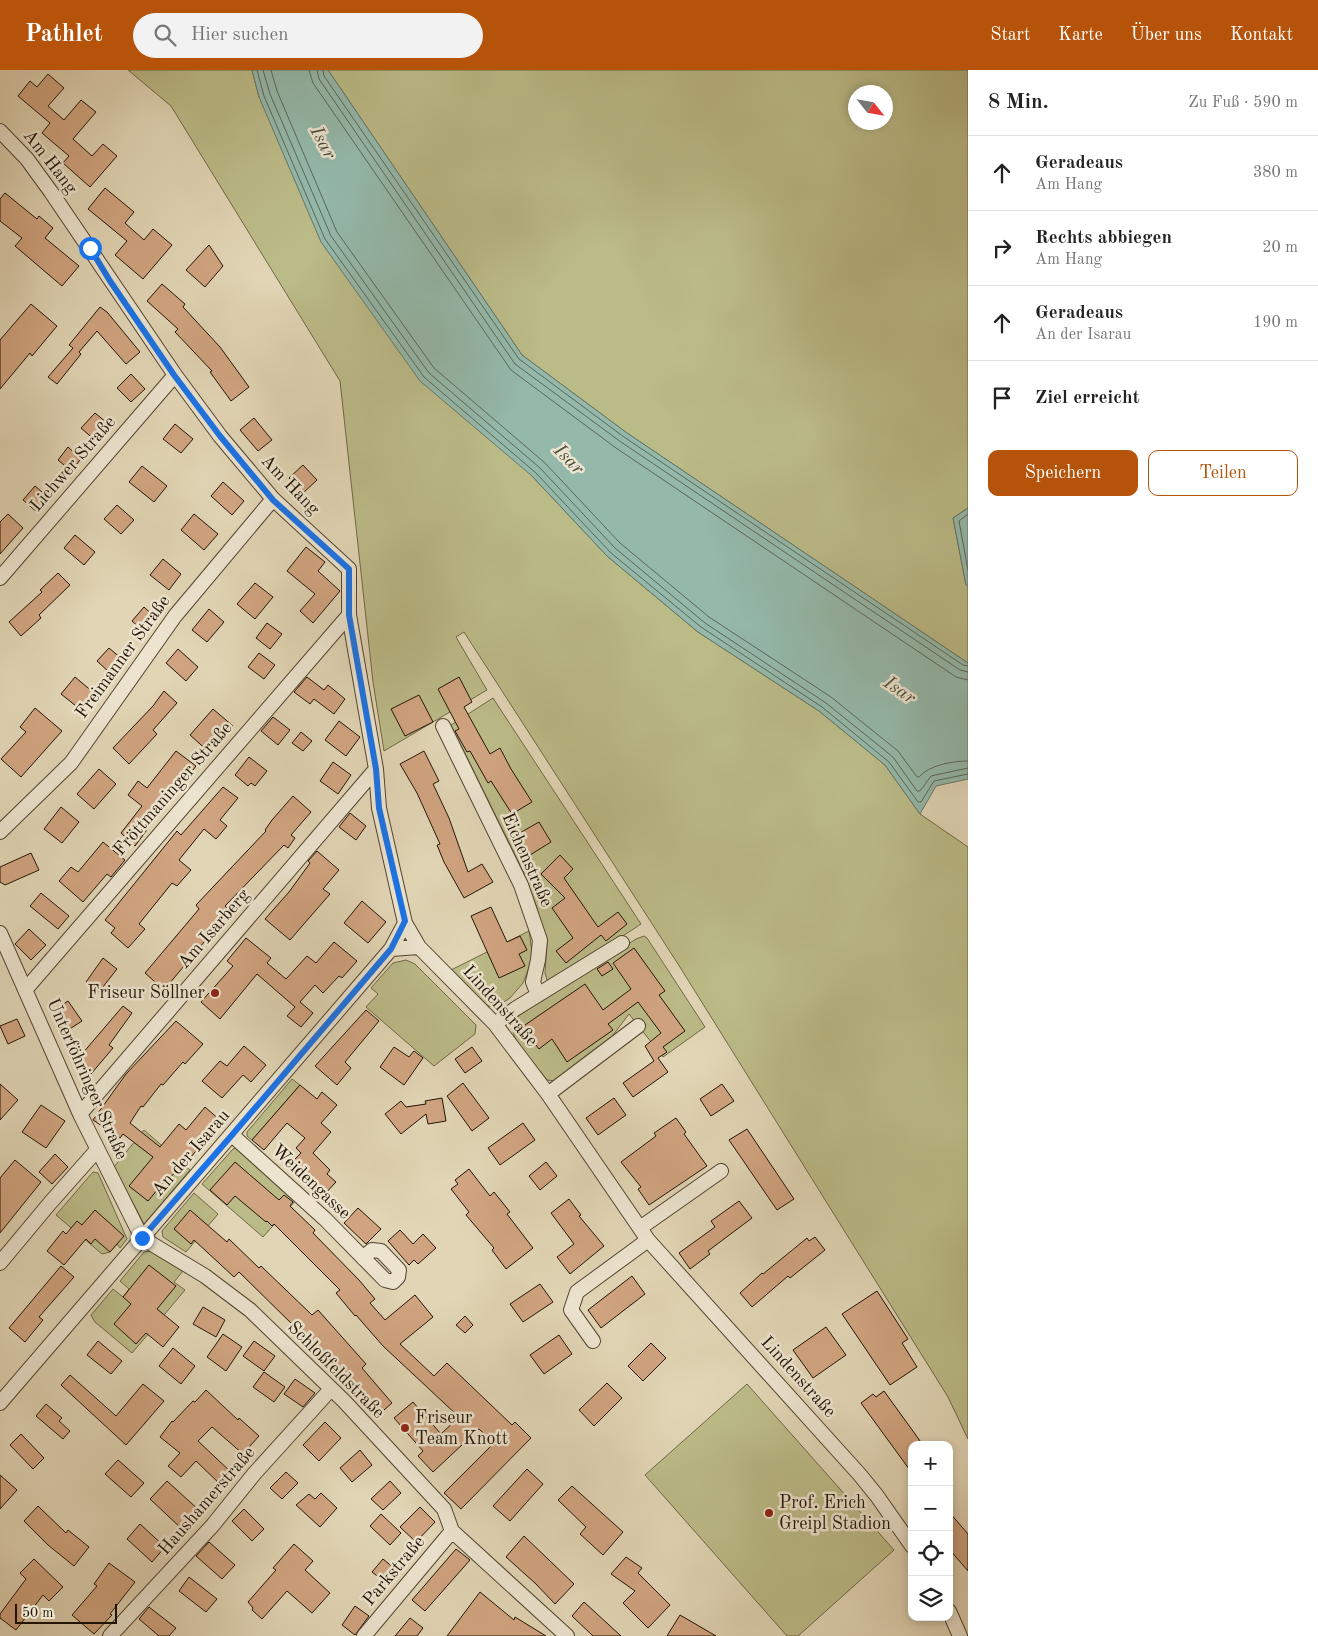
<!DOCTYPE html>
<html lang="de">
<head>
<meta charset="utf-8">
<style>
  body { margin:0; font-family:"Old Standard TT",serif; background:#f2f2f2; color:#222 }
  .controls { position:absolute; right:15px; bottom:15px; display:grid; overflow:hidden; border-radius:10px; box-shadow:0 2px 8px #0003 }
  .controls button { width:45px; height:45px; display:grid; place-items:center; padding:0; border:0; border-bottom:1px solid #e0e0e0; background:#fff; color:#222; font:25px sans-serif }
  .compass { position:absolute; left:848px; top:15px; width:45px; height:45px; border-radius:50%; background:#fff; box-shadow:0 2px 8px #0003; rotate:121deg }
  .scale { position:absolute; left:15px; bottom:12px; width:102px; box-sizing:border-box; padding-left:5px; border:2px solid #231404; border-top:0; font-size:14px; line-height:18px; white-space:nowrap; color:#231404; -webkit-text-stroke:4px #ece4cf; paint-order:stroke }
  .stop { position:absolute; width:15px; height:15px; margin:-11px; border:4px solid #1a73e8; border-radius:50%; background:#fff }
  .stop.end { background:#1a73e8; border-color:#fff; box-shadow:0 1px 5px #0008 }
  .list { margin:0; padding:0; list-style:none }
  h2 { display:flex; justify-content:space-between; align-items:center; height:65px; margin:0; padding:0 20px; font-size:21px }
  h2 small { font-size:16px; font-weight:400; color:#767676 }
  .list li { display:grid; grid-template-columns:32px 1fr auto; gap:15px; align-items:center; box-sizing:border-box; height:75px; padding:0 20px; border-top:1px solid #e0e0e0 }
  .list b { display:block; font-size:19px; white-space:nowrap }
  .list p { margin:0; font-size:16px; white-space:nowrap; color:#767676 }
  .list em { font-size:16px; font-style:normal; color:#767676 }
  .actions { display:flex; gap:10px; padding:15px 20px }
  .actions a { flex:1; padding:11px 0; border:1px solid #b45309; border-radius:10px; text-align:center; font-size:18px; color:#b45309 }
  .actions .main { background:#b45309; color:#fff }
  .icon { flex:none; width:28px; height:28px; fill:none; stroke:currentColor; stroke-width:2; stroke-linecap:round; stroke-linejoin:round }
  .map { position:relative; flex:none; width:968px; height:1566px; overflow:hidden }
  header { display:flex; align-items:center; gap:30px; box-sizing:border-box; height:70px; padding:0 25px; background:#b45309; color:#fff }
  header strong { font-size:24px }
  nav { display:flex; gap:28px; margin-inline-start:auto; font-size:18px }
  .search { width:350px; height:45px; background:#f2f2f2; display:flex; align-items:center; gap:12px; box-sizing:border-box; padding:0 18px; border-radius:28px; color:#767676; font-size:19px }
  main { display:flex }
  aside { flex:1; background:#fff }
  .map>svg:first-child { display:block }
</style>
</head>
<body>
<header>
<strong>Pathlet</strong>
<div class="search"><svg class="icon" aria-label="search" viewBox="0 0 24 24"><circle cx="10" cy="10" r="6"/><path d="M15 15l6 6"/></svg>Hier suchen</div>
<nav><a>Start</a><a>Karte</a><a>Über uns</a><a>Kontakt</a></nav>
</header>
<main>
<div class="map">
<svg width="968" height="1566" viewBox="0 0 968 1566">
  <rect width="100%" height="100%" fill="#e1d5b5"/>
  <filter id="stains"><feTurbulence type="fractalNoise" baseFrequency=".004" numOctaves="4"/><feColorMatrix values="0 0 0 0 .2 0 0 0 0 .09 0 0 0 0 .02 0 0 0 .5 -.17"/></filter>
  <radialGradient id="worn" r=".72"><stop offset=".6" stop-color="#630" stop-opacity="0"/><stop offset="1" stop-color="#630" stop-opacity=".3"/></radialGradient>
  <path fill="#bb8" stroke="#6f6846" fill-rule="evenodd" d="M128 0H252L259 27 532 406 607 486 698 562 819 641 885 695 920 744 968 777V1369L948 1327 678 894 464 562 456 567 487 620 384 681 373 612 340 311 171 36Z
    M328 0H968V438L953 448 966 514 968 516V593L627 363 522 285ZM856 22H886V52H856Z
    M493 628 641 854 555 911 547 910 545 903 547 874 536 835 523 801 451 655Z
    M529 861 533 888 523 913 510 928 496 937 487 936 451 900Z
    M644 866 647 868 705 957 663 987 629 944 607 973 556 1011 547 1010C539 999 514 974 513 961 513 955 516 951 518 946L636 869Z
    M406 890 415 894 476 955 475 964 434 996 366 937 378 924 371 918 393 893Z
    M292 1009 300 1015 252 1070 247 1066V1062Z
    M144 1060 190 1100 144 1154 114 1097Z
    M238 1078 297 1129 263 1167 202 1114 233 1079Z
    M93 1102 98 1103 127 1169 120 1178 117 1174 110 1182 102 1184 56 1145Z
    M194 1123 218 1144 186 1182 163 1167 162 1161Z
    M151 1181 183 1201 174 1212 185 1220 164 1245 158 1240 156 1255 132 1283 95 1252 91 1245 113 1219 123 1227 129 1219 120 1211 144 1182Z
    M747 1314 894 1480 798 1566H787L645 1405Z"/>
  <path fill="#94b9ab" stroke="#677768" d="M252 0H328L522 285 627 363 968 593V709L936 716 920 744 885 695 819 641 698 562 607 486 532 406 420 311 321 172 259 27Z
    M968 438V516L966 515 953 448Z"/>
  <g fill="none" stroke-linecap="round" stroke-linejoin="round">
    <path stroke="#5c6658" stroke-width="1" d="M257 0 264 26 325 169 424 307 536 403 611 483 701 557 822 637 889 692 918 732H921L934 711 968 704
      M263 0 270 24 331 166 429 303 540 398 615 478 705 553 826 633 893 687 917 721H920L931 706 968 698
      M271 0 277 21 337 162 434 298 545 393 620 473 709 547 831 627 898 681 917 707H919C929 695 953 691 968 691
      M309 0 313 13 511 300 616 378 956 607 968 610
      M317 0 319 9 515 294 621 372 960 600 968 602
      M323 0 324 6 519 289 624 367 963 595 968 596
      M968 444 959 451 968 500"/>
  </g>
  <path fill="#d0a480" stroke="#231404" d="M48 4 64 18 48 36 64 50 81 30 96 42 73 69 92 86 103 74 117 86 90 117 63 93 69 86 42 63 50 53 18 26 30 11 37 17Z
    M105 118 134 142 125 153 144 170 153 159 172 175 143 209 115 185 127 171 88 139Z
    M5 123 37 149 39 146 53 158 45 168 79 196 62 216 15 176 22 168 0 151V129Z
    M209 175 223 196 205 217 186 200Z
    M162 214 185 234 183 237 220 277 249 317 231 331 210 302 212 301 175 262 178 259 147 231Z
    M31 234 57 256 32 286 30 283 0 319V270Z
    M100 237 107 242 140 282 126 294 97 261 79 282 81 284 57 314 48 307 73 278 69 275Z
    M131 304 145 319 131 332 117 318Z
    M95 343 111 356 97 372 81 358Z
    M254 348 272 370 258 381 240 360Z
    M175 354 193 369 181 383 163 369Z
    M68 377 81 389 71 401 58 390Z
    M303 395 317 410 303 423 289 408Z
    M142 396 167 416 154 432 129 412Z
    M223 412 244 431 232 445 211 426Z
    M35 416 49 428 37 442 23 430Z
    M117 435 134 450 121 464 104 449Z
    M8 444 23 458 0 484V452Z
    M194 444 218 464 204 480 181 460Z
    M75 465 95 482 84 495 64 478Z
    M306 477 325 492 318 501 340 521 313 553 300 541 315 524 287 501Z
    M163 489 181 504 169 520 150 505Z
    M58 503 70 515 39 545 41 548 21 566 9 552 42 522 40 520Z
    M255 513 273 527 255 549 237 534Z
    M144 537 157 549 145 563 132 551Z
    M209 539 224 552 207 572 192 560Z
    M267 553 282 564 270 579 256 568Z
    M109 578 122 589 110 603 97 591Z
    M178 579 198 597 186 611 166 593Z
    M259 583 275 595 264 609 248 597Z
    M75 607 94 623 81 640 61 624Z
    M307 607 324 620 328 615 345 629 334 644 314 629 310 634 294 622Z
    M459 607 472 632 464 637 490 684 500 678 511 699 532 732 512 744 491 711 488 713 470 681 467 682 455 661 459 659 438 619Z
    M164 621 177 633 153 660 157 664 129 694 113 678 153 636Z
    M419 625 433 652 405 666 391 639Z
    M35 638 62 661 21 707 1 689 26 662 20 657Z
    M213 639 233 656 210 683 190 665Z
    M273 647 290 660 278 675 261 661Z
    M339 651 360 667 346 686 325 670Z
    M301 662 312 671 303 681 292 673Z
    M176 681 196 696 175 724 174 723 135 776 121 763 142 736 128 725 138 711 147 718Z
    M424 681 439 711 433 714 449 748 468 802 482 794 493 812 464 828 444 792 437 775 440 774 417 723 400 694Z
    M249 687 267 701 255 716 251 713 248 716 235 705Z
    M333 692 351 705 338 724 320 711Z
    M99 699 116 714 94 739 77 724Z
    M223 717 238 728 220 750 227 756 216 769 204 759 179 790 191 800 177 816 172 813 139 854 145 859 128 878 111 863 115 858 105 850 177 761 181 765Z
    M293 726 311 742 291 765 295 768 288 778 284 775 225 836 230 841 164 920 145 903 199 839 196 835 266 761 265 760 272 750Z
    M61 737 79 752 62 773 44 759Z
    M350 743 366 756 356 770 339 757Z
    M539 752 551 772 530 785 518 764Z
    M103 772 125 790 111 807 107 804 83 832 59 811 71 797 78 802Z
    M317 781 339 800 323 819 330 824 290 870 265 849 289 822 310 793 308 791Z
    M31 783 39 800 5 815 0 812V797Z
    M560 785 573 799 564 808 598 857 618 842 627 854 606 871 601 865 566 893 556 881 573 868 552 838 565 828 541 804Z
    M41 823 69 846 58 859 30 836Z
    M362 831 386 852 368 873 344 853Z
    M491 837 507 872 520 866 527 880 519 884 525 896 499 908 471 846Z
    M29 859 46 875 31 890 15 874Z
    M246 868 271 888 267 893 286 909 307 886 316 893 334 872 357 891 342 908 339 906 323 923 315 915 300 932 313 943 301 957 287 946 295 937 257 904 220 949 201 932 233 896 227 891Z
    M634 878 665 921 659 925 685 961 663 977 667 982 658 988 668 1002 633 1027 623 1013 654 991 645 976 661 963 638 932 608 954 613 960 567 992 552 969 539 979 522 957 585 914 603 940 631 919 613 893Z
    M103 888 117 899 99 922 86 912Z
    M608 892 613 899 602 906 597 899Z
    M68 931 82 951 65 962 52 942Z
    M123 936 132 943 109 975 113 978 91 1004 76 991Z
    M366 940 379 951 345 992 351 998 337 1015 315 996Z
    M17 949 25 966 8 974 0 956Z
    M176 951 203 974 185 994 183 992 163 1015 161 1014 143 1037 141 1036 130 1053 160 1077 179 1054 186 1060 205 1037 221 1051 186 1093 185 1092 164 1114 163 1113 148 1131 129 1116 153 1087 123 1064 120 1068 93 1050 126 1004Z
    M244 976 266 995 251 1012 243 1005 222 1028 202 1011 220 991 227 996Z
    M394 977 409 987 414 981 423 988 404 1015 380 997Z
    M472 977 482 991 465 1003 455 989Z
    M463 1013 489 1048 472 1061 447 1026Z
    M0 1014 18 1030 0 1050Z
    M722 1014 734 1031 711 1046 700 1029Z
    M300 1015 317 1029 322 1022 337 1035 321 1053 331 1062 313 1083 330 1100 327 1104 336 1112 323 1126 297 1102 295 1104 287 1097 301 1083 296 1078 305 1068 287 1053 264 1080 252 1070Z
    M442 1028 446 1051 428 1054 426 1044 401 1064 385 1044 401 1031 406 1037 426 1034 425 1031Z
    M614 1028 626 1045 598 1065 586 1048Z
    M41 1035 65 1051 46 1078 22 1062Z
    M676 1048 686 1062 684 1064 707 1096 649 1135 638 1119 641 1117 621 1092 656 1066 654 1063Z
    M523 1053 535 1070 500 1095 488 1078Z
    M747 1059 794 1129 777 1140 729 1070Z
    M55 1084 68 1097 52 1114 39 1102Z
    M15 1090 41 1112 0 1163V1108Z
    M235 1092 279 1130 284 1125 293 1132 290 1136 315 1160 313 1163 359 1210 375 1229 370 1233 385 1250 415 1225 433 1247 400 1274 434 1306 447 1293 512 1355 515 1352 531 1368 461 1439 444 1423 494 1373 479 1359 433 1402 418 1386 423 1381 394 1348 413 1332 441 1364 459 1347 383 1276 356 1245 355 1246 336 1223 340 1220 274 1154 272 1156 267 1151 266 1152 235 1126 227 1135 210 1120Z
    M546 1092 557 1106 540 1120 529 1106Z
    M469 1099 490 1126 494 1122 510 1142 507 1144 533 1178 506 1199 492 1180 494 1178 466 1145 469 1142 451 1119 458 1114 455 1110Z
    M569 1129 581 1145 579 1146 604 1176 570 1204 557 1187 574 1174 551 1143Z
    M739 1131 752 1148 708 1181 710 1184 690 1199 679 1183 715 1157 711 1151Z
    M358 1138 381 1159 366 1174 344 1153Z
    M95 1140 124 1166 110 1182 95 1169 91 1174 86 1169 64 1195 47 1181 63 1161 66 1164 77 1151 82 1155Z
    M190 1140 227 1172 229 1169 259 1198 261 1196 312 1245 318 1240 366 1294 362 1298 392 1333 376 1347 323 1290 296 1260 297 1259 239 1202 234 1207 194 1170 191 1174 174 1159Z
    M400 1160 413 1174 423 1164 436 1178 418 1194 414 1190 409 1195 388 1171Z
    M815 1167 825 1180 790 1208 788 1206 752 1237 740 1223 762 1203 763 1204 807 1168 809 1171Z
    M149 1195 176 1216 157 1239 179 1257 163 1277 146 1263 136 1274 114 1254 131 1234 123 1227Z
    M61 1196 74 1207 39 1247 43 1250 25 1272 9 1258Z
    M632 1206 645 1224 601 1258 588 1240Z
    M540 1214 553 1232 523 1252 510 1234Z
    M877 1221 908 1269 902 1273 917 1297 890 1315 842 1244Z
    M203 1237 225 1250 216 1267 193 1254Z
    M465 1246 473 1255 465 1263 456 1255Z
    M826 1257 846 1285 813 1308 793 1280Z
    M223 1264 242 1277 226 1301 207 1287Z
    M559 1265 572 1284 544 1304 530 1285Z
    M98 1271 122 1291 111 1304 87 1285Z
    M254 1271 275 1286 264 1301 243 1286Z
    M651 1273 666 1288 643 1311 628 1296Z
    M173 1278 195 1296 181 1314 159 1296Z
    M264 1302 285 1317 274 1332 253 1317Z
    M70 1305 116 1346 143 1314 164 1331 126 1375 61 1315Z
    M295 1309 315 1323 303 1337 284 1324Z
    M607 1313 622 1328 594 1356 579 1340Z
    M206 1320 238 1350 239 1348 259 1366 243 1384 212 1357 198 1371 234 1405 223 1417 196 1391 181 1407 168 1396 180 1383 160 1367 172 1351 173 1352 193 1331 195 1332Z
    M884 1321 923 1375H912V1403L861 1333 873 1324 876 1327Z
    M46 1334 62 1348 59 1351 70 1361 63 1369 36 1346Z
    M325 1352 341 1368 319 1391 303 1375Z
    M21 1364 44 1388 33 1399 10 1375Z
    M360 1380 372 1395 352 1412 340 1398Z
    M118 1390 144 1413 131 1427 105 1404Z
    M527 1399 543 1414 510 1451 493 1436Z
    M286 1402 298 1413 282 1429 270 1418Z
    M0 1405 17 1420 0 1439Z
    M167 1411 200 1441 183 1460 150 1429Z
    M390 1411 401 1423 383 1440 371 1429Z
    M572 1416 623 1462 603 1485 580 1464 586 1457 558 1430Z
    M321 1423 337 1438 320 1457 296 1435 309 1424 315 1429Z
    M38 1436 66 1463 68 1460 89 1477 74 1496 48 1475 24 1451Z
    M420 1437 435 1452 416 1472 400 1457Z
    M244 1439 264 1459 252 1471 232 1451Z
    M949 1442 968 1464V1501L949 1479Z
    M381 1444 401 1463 390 1475 370 1456Z
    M140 1454 165 1477 152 1492 127 1469Z
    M524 1466 574 1514 555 1534 536 1514 506 1487Z
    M209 1472 235 1495 222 1509 196 1486Z
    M294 1474 313 1491 305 1500 330 1523 312 1543 287 1521 262 1549 252 1540 253 1538 248 1532 276 1500 273 1498Z
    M456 1479 470 1490 425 1541 412 1530Z
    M626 1487 642 1498 638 1503 670 1535 648 1558 623 1533 635 1521 611 1504Z
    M34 1489 63 1517 49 1531 43 1525 16 1560 0 1548V1544L26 1509 20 1503Z
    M383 1489 400 1503 390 1516 372 1502Z
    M109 1493 135 1512 110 1544 112 1545 94 1564 72 1545 97 1516 94 1514Z
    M189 1507 217 1529 206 1542 179 1521Z
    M480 1522 514 1550 515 1547 546 1566H447Z
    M584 1532 621 1566H593L572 1546Z
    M355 1536 369 1546 355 1565 342 1555Z
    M149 1537 176 1558 169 1566H159L139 1549Z
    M680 1545 716 1566H667Z
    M410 1548 423 1558 417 1566H395Z"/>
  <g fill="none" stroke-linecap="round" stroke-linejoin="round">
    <g stroke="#524430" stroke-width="16">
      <path id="street" d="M0 61 27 89 51 122 175 305 220 366 273 429 349 499V545L376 699 379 738 405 853 419 877 495 954 548 1024 648 1170 860 1405 877 1426 912 1476
        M0 508 175 305
        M443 656 521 815 540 870 538 890 533 912 538 925
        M0 762 71 693 175 546 273 429
        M0 863 80 1044 142 1168 205 1206 250 1240 344 1331 444 1439 452 1461 567 1566
        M391 879 405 853
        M26 919 349 545
        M495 954 515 939 622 873
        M548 1024 638 956
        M80 1044 376 699
        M232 1065 325 1149 385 1210 393 1212 398 1207 399 1200 381 1181 372 1180 363 1188
        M640 1158 721 1101
        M0 1193 50 1133 97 1080
        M593 1271 571 1240 577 1222 648 1170
        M0 1333 391 879 419 877
        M949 1541 960 1566
        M110 1566 213 1455 254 1404 331 1319
        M364 1566 452 1461"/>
    </g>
    <use href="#street" stroke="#ece4cf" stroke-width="14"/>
  </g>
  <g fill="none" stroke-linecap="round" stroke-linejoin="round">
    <path stroke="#1a73e8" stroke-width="6" d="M90 178 110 211 174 305 220 366 273 430 349 499V545L376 699 379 738 405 851 391 879 232 1065 142 1168"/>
  </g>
  <g fill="#8f2418" stroke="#ece4cf" stroke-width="2">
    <circle cx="215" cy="923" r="5"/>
    <circle cx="405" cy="1358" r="5"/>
    <circle cx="769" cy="1443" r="5"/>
  </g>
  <g text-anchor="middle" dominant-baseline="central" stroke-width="5" stroke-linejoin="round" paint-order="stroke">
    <g font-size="18" fill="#231404" stroke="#ece4cf">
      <text transform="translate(50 92) rotate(52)">Am Hang</text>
      <text transform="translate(73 394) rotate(-49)">Lichwer Straße</text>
      <text transform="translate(290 415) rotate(46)">Am Hang</text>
      <text transform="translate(123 587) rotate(-54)">Freimanner Straße</text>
      <text transform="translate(173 719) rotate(-49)">Fröttmaninger Straße</text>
      <text transform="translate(527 790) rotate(66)">Eichenstraße</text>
      <text transform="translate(214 859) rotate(-49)">Am Isarberg</text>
      <text transform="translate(500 936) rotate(48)">Lindenstraße</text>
      <text transform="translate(87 1009) rotate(66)">Unterföhringer Straße</text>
      <text transform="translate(191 1083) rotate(-49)">An der Isarau</text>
      <text transform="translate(311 1112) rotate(43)">Weidengasse</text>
      <text transform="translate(336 1300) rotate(45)">Schloßfeldstraße</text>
      <text transform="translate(798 1307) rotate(48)">Lindenstraße</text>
      <text transform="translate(207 1431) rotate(-49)">Haushamerstraße</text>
      <text transform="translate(394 1501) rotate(-50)">Parkstraße</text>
    </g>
    <g font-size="18" fill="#231404" stroke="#ece4cf" text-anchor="start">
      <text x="205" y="923" text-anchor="end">Friseur Söllner</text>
      <text x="415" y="1348">Friseur<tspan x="415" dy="21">Team Knott</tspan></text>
      <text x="779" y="1433">Prof. Erich<tspan x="779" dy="21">Greipl Stadion</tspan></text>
    </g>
    <g font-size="19" font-style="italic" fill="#4b4e3e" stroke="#ece4cf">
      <text transform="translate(322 73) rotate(62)">Isar</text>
      <text transform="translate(568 390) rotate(45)">Isar</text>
      <text transform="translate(899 621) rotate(34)">Isar</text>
    </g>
  </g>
  <rect width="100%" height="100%" filter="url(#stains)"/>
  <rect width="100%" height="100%" fill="url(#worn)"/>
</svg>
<div class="controls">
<button>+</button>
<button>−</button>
<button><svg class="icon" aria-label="locate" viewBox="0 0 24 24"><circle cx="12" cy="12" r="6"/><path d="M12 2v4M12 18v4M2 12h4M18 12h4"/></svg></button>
<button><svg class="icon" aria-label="layers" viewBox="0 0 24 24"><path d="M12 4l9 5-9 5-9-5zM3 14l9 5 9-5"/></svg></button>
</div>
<svg class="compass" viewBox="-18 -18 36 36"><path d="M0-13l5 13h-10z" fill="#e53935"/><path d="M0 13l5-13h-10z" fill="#767676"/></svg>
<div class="scale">50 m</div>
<div class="stop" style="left:90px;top:178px"></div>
<div class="stop end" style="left:142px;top:1168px"></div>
</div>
<aside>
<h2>8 Min.<small>Zu Fuß · 590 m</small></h2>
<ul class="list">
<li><svg class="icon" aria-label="ahead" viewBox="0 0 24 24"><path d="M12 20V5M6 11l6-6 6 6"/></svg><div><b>Geradeaus</b><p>Am Hang</p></div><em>380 m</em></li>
<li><svg class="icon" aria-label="right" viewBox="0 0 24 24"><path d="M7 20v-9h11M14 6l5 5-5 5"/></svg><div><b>Rechts abbiegen</b><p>Am Hang</p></div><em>20 m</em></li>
<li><svg class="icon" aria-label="ahead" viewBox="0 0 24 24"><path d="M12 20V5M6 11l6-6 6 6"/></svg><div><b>Geradeaus</b><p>An der Isarau</p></div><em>190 m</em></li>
<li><svg class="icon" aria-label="arrive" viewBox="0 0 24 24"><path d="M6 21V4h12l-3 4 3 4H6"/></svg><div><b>Ziel erreicht</b></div></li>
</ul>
<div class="actions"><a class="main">Speichern</a><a>Teilen</a></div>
</aside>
</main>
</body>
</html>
